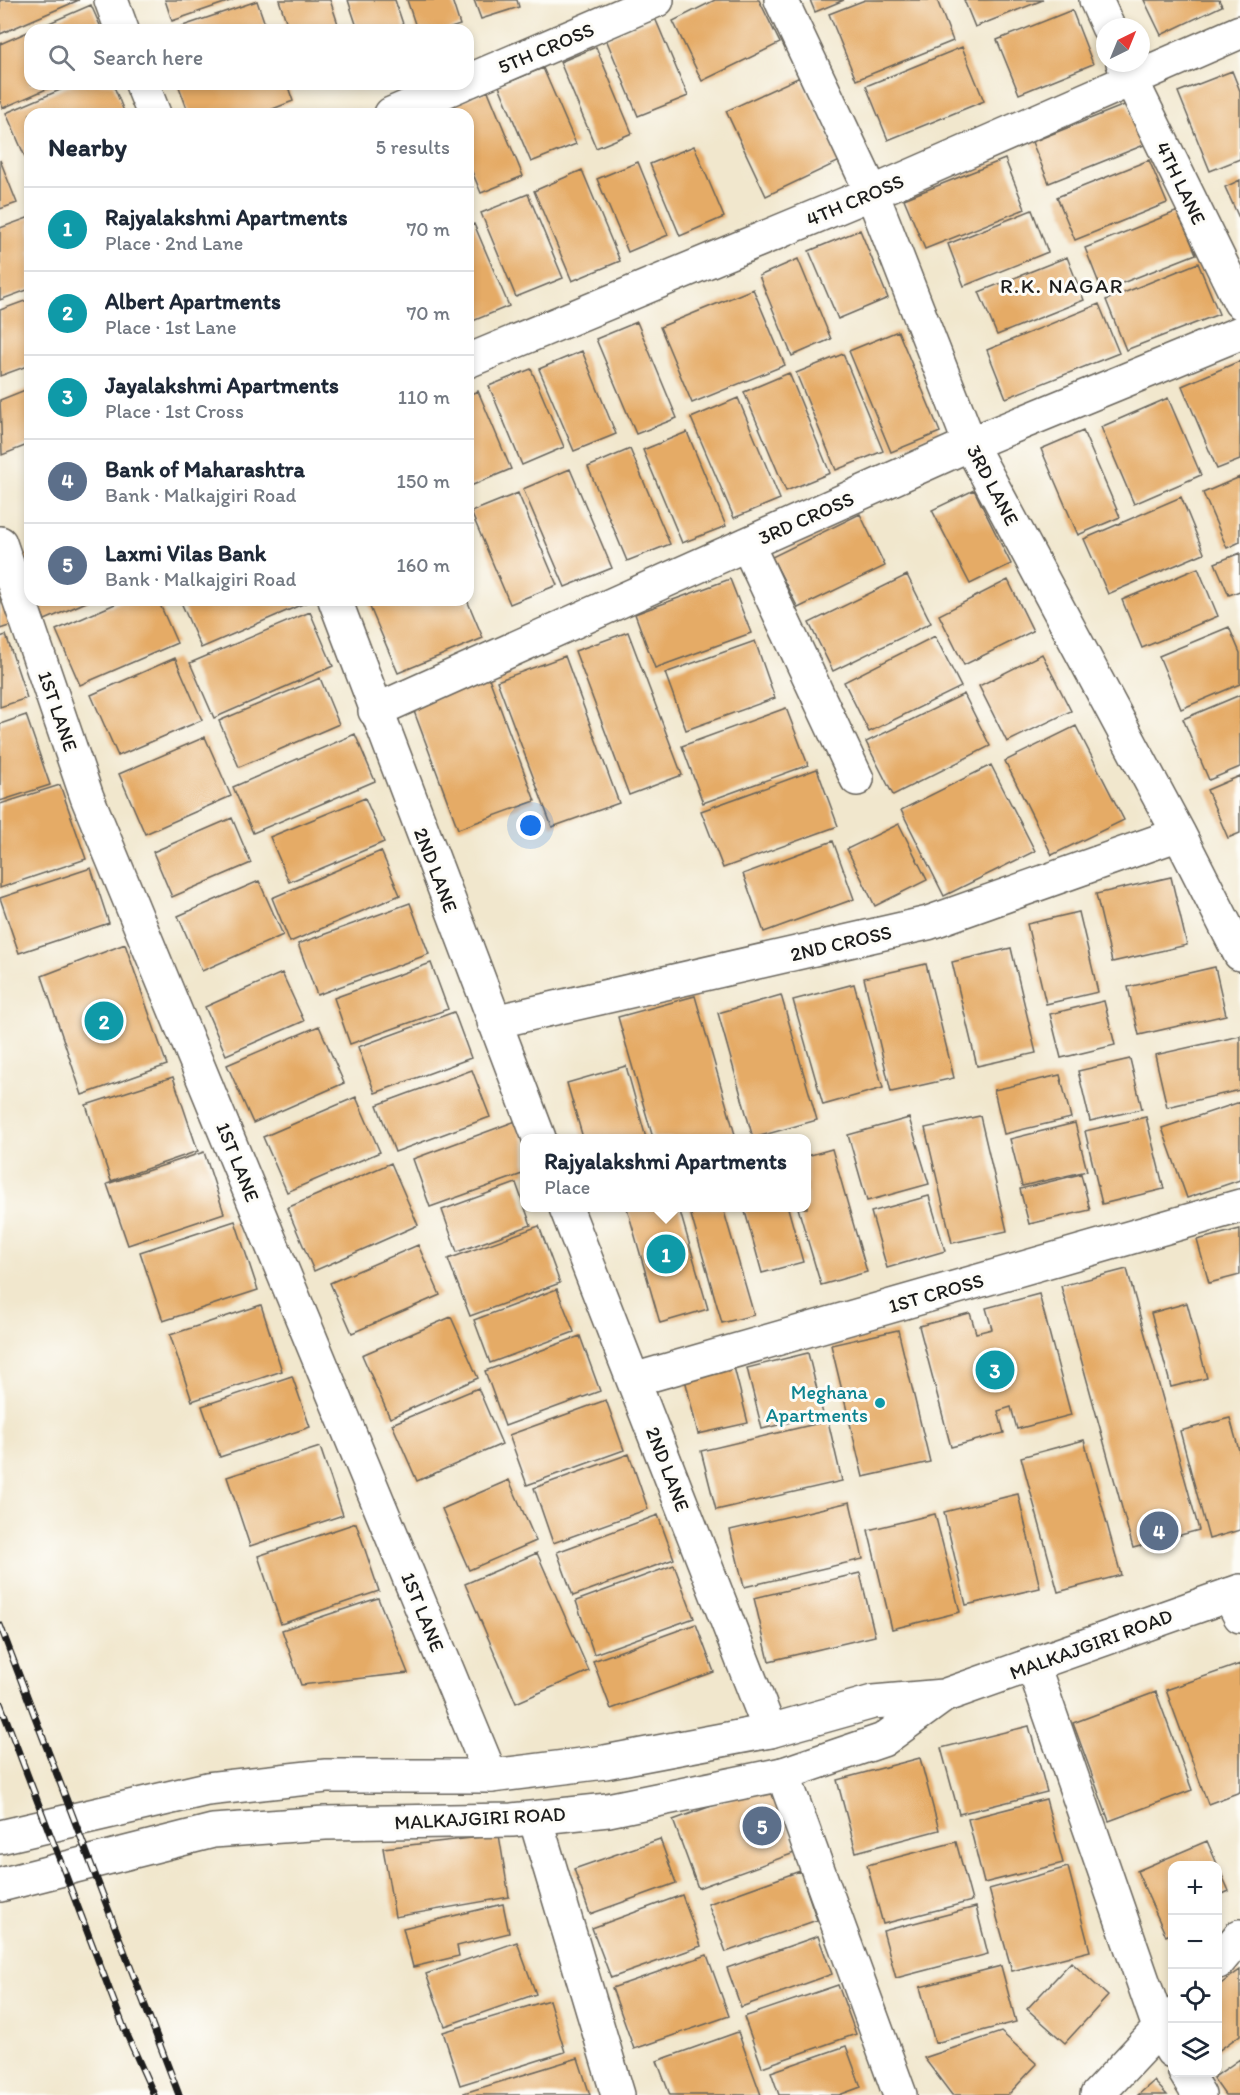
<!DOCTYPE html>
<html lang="en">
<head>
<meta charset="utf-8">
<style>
  body { margin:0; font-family:Itim,sans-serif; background:#f2f2f3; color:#1f2937 }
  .controls { position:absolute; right:18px; bottom:18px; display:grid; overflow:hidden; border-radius:12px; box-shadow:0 3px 9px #0003 }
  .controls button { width:54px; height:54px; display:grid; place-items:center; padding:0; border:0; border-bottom:2px solid #e0e1e3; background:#fff; color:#1f2937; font:30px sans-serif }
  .compass { position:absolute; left:1096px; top:18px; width:54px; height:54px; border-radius:50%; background:#fff; box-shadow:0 3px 9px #0003; rotate:43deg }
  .you { position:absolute; left:531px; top:826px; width:21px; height:21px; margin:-15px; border:4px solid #fff; border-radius:50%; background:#1a73e8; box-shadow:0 0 0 9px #1a73e833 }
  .badge { display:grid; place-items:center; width:39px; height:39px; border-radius:50%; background:#0f766e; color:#fff; font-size:20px; font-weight:700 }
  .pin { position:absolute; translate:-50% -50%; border:3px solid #fff; box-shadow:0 2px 6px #0006 }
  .popup { position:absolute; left:520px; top:1134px; width:291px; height:78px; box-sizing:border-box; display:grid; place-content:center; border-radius:12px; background:#fff; filter:drop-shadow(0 2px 4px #0005); font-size:20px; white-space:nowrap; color:#747a83 }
  .popup b { font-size:22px; color:#1f2937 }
  .popup::after { content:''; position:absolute; left:50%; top:100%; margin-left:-12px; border:12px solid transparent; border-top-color:#fff }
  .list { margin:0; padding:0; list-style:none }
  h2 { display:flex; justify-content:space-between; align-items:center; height:78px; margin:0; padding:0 24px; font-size:26px }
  h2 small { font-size:20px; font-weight:400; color:#747a83 }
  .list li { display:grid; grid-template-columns:39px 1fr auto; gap:18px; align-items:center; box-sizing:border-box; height:84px; padding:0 24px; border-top:2px solid #e0e1e3 }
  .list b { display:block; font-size:22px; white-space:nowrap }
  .list p { margin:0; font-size:20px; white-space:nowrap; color:#747a83 }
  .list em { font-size:20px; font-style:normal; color:#747a83 }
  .icon { flex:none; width:33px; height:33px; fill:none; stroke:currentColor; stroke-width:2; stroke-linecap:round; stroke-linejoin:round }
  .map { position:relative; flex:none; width:1240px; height:2095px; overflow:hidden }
  .search { position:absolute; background:#fff; box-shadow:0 3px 9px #0003; left:24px; top:24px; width:450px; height:66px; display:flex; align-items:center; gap:15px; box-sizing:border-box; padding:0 21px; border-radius:18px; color:#747a83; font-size:22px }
  .panel { position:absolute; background:#fff; box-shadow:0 3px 9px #0003; left:24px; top:108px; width:450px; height:498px; border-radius:18px }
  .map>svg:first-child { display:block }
</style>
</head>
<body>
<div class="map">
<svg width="1240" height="2095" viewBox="0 0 1240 2095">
  <rect width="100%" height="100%" fill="#fdfcf7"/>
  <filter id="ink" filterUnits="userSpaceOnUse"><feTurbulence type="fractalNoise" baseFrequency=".0167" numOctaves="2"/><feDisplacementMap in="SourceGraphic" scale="12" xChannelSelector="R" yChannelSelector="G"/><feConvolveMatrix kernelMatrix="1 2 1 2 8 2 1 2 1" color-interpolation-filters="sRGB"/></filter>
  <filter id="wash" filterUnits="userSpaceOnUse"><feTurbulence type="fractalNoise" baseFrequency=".008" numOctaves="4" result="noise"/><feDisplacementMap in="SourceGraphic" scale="24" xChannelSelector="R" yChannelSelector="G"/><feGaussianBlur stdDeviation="1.35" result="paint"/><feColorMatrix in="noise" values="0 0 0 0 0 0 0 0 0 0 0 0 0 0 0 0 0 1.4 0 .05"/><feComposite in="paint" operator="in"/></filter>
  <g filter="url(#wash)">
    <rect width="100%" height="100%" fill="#f1e7cd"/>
    <g id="blocks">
      <path fill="#e5ab66" d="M0 0H79L0 34Z
        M165 0H233L172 21Z
        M279 0H330L340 30H289Z
        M348 0H395L405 30H358Z
        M407 0H452L460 25 445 30H417Z
        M474 0H517L519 7 481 19Z
        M715 0H759L780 43 702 81 673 21Z
        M810 0H844L815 12Z
        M865 0H937L953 41 856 80 829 14Z
        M964 0H1043L975 27Z
        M1144 0H1219L1222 6 1161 35Z
        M257 1 267 30H171Z
        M91 5 102 30H33Z
        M1072 10 1093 64 1019 94 997 40Z
        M655 18 688 96 638 116 606 39Z
        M30 31V84H58L3 108 0 101V44Z
        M596 47 632 133 596 148 560 62Z
        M962 47 984 101 888 140 866 86Z
        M543 68 576 144 531 162 499 86Z
        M1232 71 1240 91V159L1210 171 1178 92Z
        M800 77 840 161 766 196 726 111Z
        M74 84H113L125 114H30V157L26 159 6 113Z
        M178 84H287L293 101 260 114H189Z
        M488 91 523 176 481 193 468 162V114H448L446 108Z
        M1127 104 1144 145 1049 183 1032 142Z
        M694 146 724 217 680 236 650 164Z
        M1005 159 1025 209 925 249 904 199Z
        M0 160 17 203 0 209Z
        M1149 160 1167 203 1075 240 1057 197Z
        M638 162 668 235 628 252 597 179Z
        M582 170 620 261 572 281 534 191Z
        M1240 180V220L1225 187Z
        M528 194 563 278 516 297 481 213Z
        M1032 210 1048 252 964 286 948 244Z
        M1178 211 1196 254 1102 291 1085 248Z
        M30 217V289L0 300V228Z
        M474 224 509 306 468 323V227Z
        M860 230 888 298 838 319 809 251Z
        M1067 257 1084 300 997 335 979 292Z
        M798 259 831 339 792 356 759 276Z
        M1198 263 1219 314 1126 350 1106 300Z
        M753 289 785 365 692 403 660 327Z
        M30 299V365L0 376V310Z
        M1099 304 1119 353 1006 398 987 350Z
        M637 322 677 418 636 434 596 339Z
        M898 331 940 432 891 452 849 351Z
        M582 351 616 434 574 451 539 369Z
        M843 354 883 451 836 470 796 373Z
        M1240 361V460L1217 469 1182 386Z
        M531 369 564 447 522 465 489 386Z
        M789 373 830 473 786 491 744 392Z
        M30 388V444L2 455 0 400Z
        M478 391 511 469 468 487V395Z
        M738 398 780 499 734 518 691 418Z
        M1168 398 1201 475 1134 504 1101 427Z
        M1083 431 1120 517 1078 535 1041 449Z
        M687 432 726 526 682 543 643 450Z
        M630 449 670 544 627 561 588 467Z
        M570 469 612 568 565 587 523 489Z
        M1240 477V542L1227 548 1203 493Z
        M974 490 1011 564 970 584 932 510Z
        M518 493 557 585 510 604 471 512Z
        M1181 497 1204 553 1108 594 1084 539Z
        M860 514 885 566 798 608 772 557Z
        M30 553V586L18 558Z
        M1240 553V591L1229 595 1215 563Z
        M1198 568 1218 616 1142 648 1122 600Z
        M907 575 931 623 833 671 809 623Z
        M730 579 751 633 655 668 635 614Z
        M1008 580 1033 631 964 665 939 615Z
        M0 593 12 625 0 629Z
        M36 600H91L45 620Z
        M124 600H158L177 643 80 685 56 630Z
        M180 600H312L201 648Z
        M367 600H467L483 638 398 673Z
        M310 612 333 666 214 718 190 663Z
        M1229 627 1240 653V684L1181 709 1159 656Z
        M628 632 682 775 629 795 575 651Z
        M6 635 27 698 0 707V637Z
        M935 636 961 687 869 732 844 682Z
        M755 641 775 698 686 730 665 673Z
        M1042 654 1071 711 1007 742 979 686Z
        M565 656 619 803 552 827 497 681Z
        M175 658 202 720 118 756 91 695Z
        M320 678 339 724 239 767 219 721Z
        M489 678 535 801 458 829 412 706Z
        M964 694 990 746 893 795 866 742Z
        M1240 695V767L1209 780 1183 719Z
        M786 708 808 765 703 803 682 746Z
        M26 715 50 785 0 801V724Z
        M1076 726 1124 820 1052 855 1005 761Z
        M355 734 375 781 253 833 233 787Z
        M205 737 231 796 145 834 119 774Z
        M991 765 1035 851 944 896 901 810Z
        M817 769 838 826 723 868 701 811Z
        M1240 776V833L1228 838 1207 790Z
        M60 785 86 859 0 888V804Z
        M365 798 384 842 289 882 270 837Z
        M232 818 251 863 172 897 153 852Z
        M899 824 927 880 875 906 847 849Z
        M833 841 854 899 764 932 743 874Z
        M381 851 400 895 290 942 272 898Z
        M91 868 109 923 19 953 0 898Z
        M1171 877 1187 945 1112 962 1096 894Z
        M259 881 283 935 202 971 178 916Z
        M410 903 429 954 317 995 298 944Z
        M1079 912 1098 992 1046 1004 1027 924Z
        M125 944 167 1065 82 1095 42 976Z
        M1011 948 1036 1053 977 1066 952 962Z
        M431 963 448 1009 350 1044 334 998Z
        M926 964 954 1078 891 1092 864 978Z
        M1215 967 1226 1015 1139 1035 1128 987Z
        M282 973 304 1021 226 1055 205 1007Z
        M854 984 883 1088 823 1105 793 1000Z
        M781 995 817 1120 753 1138 718 1013Z
        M695 996 736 1138H653L618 1017Z
        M1104 1001 1115 1045 1061 1058 1050 1014Z
        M454 1012 471 1058 375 1093 358 1047Z
        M319 1026 344 1083 253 1123 227 1065Z
        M1240 1036V1090L1167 1107 1155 1055Z
        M1130 1059 1142 1109 1090 1121 1078 1071Z
        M626 1066 646 1138H583L567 1083Z
        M472 1070 490 1117 395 1152 377 1105Z
        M1060 1075 1071 1118 1004 1134 994 1090Z
        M173 1077 198 1151 111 1181 86 1105Z
        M356 1097 380 1152 287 1192 263 1137Z
        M1240 1102V1180L1187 1198 1162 1128Z
        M980 1116 1007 1231 952 1243 925 1128Z
        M1146 1117 1164 1189 1102 1204 1085 1131Z
        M909 1118 929 1184 867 1201 848 1135Z
        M516 1121 525 1145V1173L430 1207 413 1159Z
        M1075 1123 1087 1171 1022 1186 1010 1139Z
        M832 1149 867 1272 821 1285 798 1208H807V1156Z
        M204 1152 224 1213 128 1245 107 1184Z
        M391 1163 418 1225 314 1271 287 1208Z
        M1081 1174 1090 1210 1029 1224 1020 1189Z
        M516 1183 531 1225 457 1252 442 1210Z
        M929 1196 945 1251 887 1268 871 1212Z
        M627 1208H679L708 1309 660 1323Z
        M689 1208H723L754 1315 722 1323Z
        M744 1208H788L803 1262 762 1273Z
        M235 1221 258 1290 163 1321 140 1252Z
        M539 1226 560 1283 470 1316 448 1259Z
        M1240 1229V1275L1209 1283 1197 1240Z
        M418 1245 440 1295 352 1333 330 1283Z
        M1127 1269 1199 1530 1133 1548 1061 1286Z
        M557 1289 574 1332 490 1363 474 1320Z
        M1039 1294 1071 1415 1017 1429 1011 1407 998 1411 1004 1433 951 1447 919 1326 970 1313 976 1333 992 1329 986 1308Z
        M1187 1303 1207 1378 1171 1387 1151 1313Z
        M261 1305 282 1371 192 1401 170 1335Z
        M451 1317 478 1378 390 1418 362 1355Z
        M898 1330 930 1462 863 1477 831 1345Z
        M580 1336 600 1391 505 1426 485 1371Z
        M808 1353 823 1414 762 1429 747 1368Z
        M734 1367 748 1423 698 1434 685 1379Z
        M292 1376 310 1427 220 1457 202 1406Z
        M478 1388 502 1444 417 1481 392 1424Z
        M606 1400 624 1450 527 1485 509 1435Z
        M1230 1418 1240 1454V1530L1209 1539 1180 1431Z
        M828 1421 842 1481 716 1510 701 1451Z
        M1084 1440 1121 1575 1058 1592 1021 1457Z
        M320 1447 343 1515 250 1546 227 1477Z
        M629 1454 648 1509 553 1543 534 1488Z
        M509 1480 536 1541 469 1570 442 1509Z
        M1018 1494 1040 1588 966 1605 944 1512Z
        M850 1502 863 1559 744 1587 730 1530Z
        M935 1514 960 1612 892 1629 868 1530Z
        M658 1515 674 1559 573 1596 557 1552Z
        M356 1523 379 1591 281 1624 258 1556Z
        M537 1553 589 1671 516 1703 465 1584Z
        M674 1565 694 1618 594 1654 576 1601Z
        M860 1573 875 1636 769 1661 754 1598Z
        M378 1598 408 1673 301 1685 282 1630Z
        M696 1624 714 1672 611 1709 593 1661Z
        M1240 1664V1792L1208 1804 1166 1690Z
        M1156 1692 1192 1790 1109 1821 1073 1723Z
        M1029 1726 1047 1792 959 1814 941 1748Z
        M920 1758 939 1830 856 1852 837 1780Z
        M772 1784 797 1852 698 1888 673 1820Z
        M1046 1799 1063 1863 984 1883 968 1819Z
        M499 1835 509 1897 395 1917 383 1848Z
        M660 1839 676 1883 590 1914 574 1869Z
        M1207 1841 1229 1891 1218 1896V1866H1172V1933L1166 1936 1137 1871Z
        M956 1842 972 1901 883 1924 867 1865Z
        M1068 1867 1090 1951 1012 1971 989 1889Z
        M800 1871 817 1920 726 1952 708 1904Z
        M682 1895 701 1946 611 1978 592 1928Z
        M503 1904 509 1933 457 1946 459 1956 413 1967 403 1928Z
        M976 1907 988 1954 896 1978 883 1931Z
        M818 1936 832 1974 741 2007 727 1968Z
        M517 1942 536 1994 445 2026 426 1974Z
        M707 1955 729 2016 634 2049 612 1988Z
        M1071 1962 1108 1996 1065 2043 1027 2009Z
        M1001 1966 1016 2022 935 2043 920 1987Z
        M1240 1970V2035L1218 2051V1986Z
        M838 1985 856 2034 762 2067 744 2017Z
        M549 2000 565 2052 460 2085 443 2032Z
        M738 2032 761 2095H670L657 2061Z
        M1001 2032 1037 2064 1008 2095H952L924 2058Z
        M846 2046 861 2087 839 2095H779L771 2072Z
        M578 2058 590 2095H465L464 2093Z
        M1240 2059V2095H1225L1213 2078Z
        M1154 2081 1167 2095H1138Z"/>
    </g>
  </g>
  <g filter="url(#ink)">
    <use href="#blocks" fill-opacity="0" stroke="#67635a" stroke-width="1.5"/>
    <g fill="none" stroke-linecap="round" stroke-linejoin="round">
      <g stroke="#67635a" stroke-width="36">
        <path id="street" d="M111 0 122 30
          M781 0 872 193 970 444 1179 834 1240 954
          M1096 0 1108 27
          M1123 63 1240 302
          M468 81 657 0
          M142 84 154 114
          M391 114 461 84
          M468 361 872 193 1240 32
          M0 543 87 797 491 1776
          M747 544 857 779
          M335 600 539 1138
          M375 711 970 444 1240 333
          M494 1022 928 923 1179 834
          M566 1208 770 1731
          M633 1380 1240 1206
          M1229 1595 1240 1616
          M1033 1665 1160 2030 1172 2051
          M783 1774 900 2095
          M535 1818 618 2095
          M1218 1962 1240 1936
          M1185 2072 1199 2095
          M1097 2095 1172 2015"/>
      </g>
      <g stroke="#67635a" stroke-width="36">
        <path id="secondary" d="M0 1837 207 1789 326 1776H491L605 1762 770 1731 873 1702 943 1696 1240 1591
          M0 1885 213 1831 325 1823 512 1820 608 1810 783 1774 883 1740 942 1697"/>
      </g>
      <use href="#street" stroke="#fff" stroke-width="33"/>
      <use href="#secondary" stroke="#fff" stroke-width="33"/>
      <g stroke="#1c1c1c" stroke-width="7">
        <path id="rail" d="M0 1625 179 2095
          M0 1703 124 2028 154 2095"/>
      </g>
      <use href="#rail" stroke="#fdfcf7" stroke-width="4.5" stroke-dasharray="14" stroke-linecap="butt"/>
    </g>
  </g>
  <circle fill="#0f9aa8" stroke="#fdfcf7" stroke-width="2" cx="880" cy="1403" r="6"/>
  <g text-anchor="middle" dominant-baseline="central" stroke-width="6" stroke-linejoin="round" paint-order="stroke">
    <g font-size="20" fill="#1c1c1c" stroke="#fdfcf7">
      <text transform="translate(546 48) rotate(-23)">5TH CROSS</text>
      <text transform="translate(1181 183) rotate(64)">4TH LANE</text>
      <text transform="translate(855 200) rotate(-23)">4TH CROSS</text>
      <text transform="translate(993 485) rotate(62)">3RD LANE</text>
      <text transform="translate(806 518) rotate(-24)">3RD CROSS</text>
      <text transform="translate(58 711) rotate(71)">1ST LANE</text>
      <text transform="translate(436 870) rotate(69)">2ND LANE</text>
      <text transform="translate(841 943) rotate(-13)">2ND CROSS</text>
      <text transform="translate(238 1162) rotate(68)">1ST LANE</text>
      <text transform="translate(936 1293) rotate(-16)">1ST CROSS</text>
      <text transform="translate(668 1469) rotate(69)">2ND LANE</text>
      <text transform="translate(423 1612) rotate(68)">1ST LANE</text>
      <text transform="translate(1091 1644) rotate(-20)">MALKAJGIRI ROAD</text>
      <text transform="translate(480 1818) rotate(-3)">MALKAJGIRI ROAD</text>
    </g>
    <g font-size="20" fill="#0d838f" stroke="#fdfcf7" text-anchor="end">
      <text x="868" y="1392">Meghana<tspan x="868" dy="23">Apartments</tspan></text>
    </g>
    <g font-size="21" letter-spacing="1.5" fill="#1c1c1c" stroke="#fdfcf7">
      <text x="1062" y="285">R.K. NAGAR</text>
    </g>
  </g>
</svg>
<div class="controls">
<button>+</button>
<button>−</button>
<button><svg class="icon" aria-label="locate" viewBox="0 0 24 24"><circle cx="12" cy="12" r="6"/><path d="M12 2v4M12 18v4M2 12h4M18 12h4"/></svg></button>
<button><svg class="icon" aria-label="layers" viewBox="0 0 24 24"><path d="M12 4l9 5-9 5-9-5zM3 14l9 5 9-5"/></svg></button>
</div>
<svg class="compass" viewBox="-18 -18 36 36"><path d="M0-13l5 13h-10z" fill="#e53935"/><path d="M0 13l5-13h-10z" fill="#747a83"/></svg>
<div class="you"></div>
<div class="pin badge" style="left:666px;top:1254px;background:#0f9aa8">1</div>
<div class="popup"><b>Rajyalakshmi Apartments</b>Place</div>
<div class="pin badge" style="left:104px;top:1021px;background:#0f9aa8">2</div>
<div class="pin badge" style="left:995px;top:1370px;background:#0f9aa8">3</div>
<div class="pin badge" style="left:1159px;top:1531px;background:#5c6f8a">4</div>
<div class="pin badge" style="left:762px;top:1826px;background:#5c6f8a">5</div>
<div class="search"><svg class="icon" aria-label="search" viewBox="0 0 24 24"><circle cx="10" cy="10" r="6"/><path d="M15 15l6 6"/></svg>Search here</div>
<section class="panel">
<h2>Nearby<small>5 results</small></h2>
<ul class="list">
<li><span class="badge" style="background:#0f9aa8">1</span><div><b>Rajyalakshmi Apartments</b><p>Place · 2nd Lane</p></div><em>70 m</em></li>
<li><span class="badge" style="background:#0f9aa8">2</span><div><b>Albert Apartments</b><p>Place · 1st Lane</p></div><em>70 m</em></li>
<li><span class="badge" style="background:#0f9aa8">3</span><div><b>Jayalakshmi Apartments</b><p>Place · 1st Cross</p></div><em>110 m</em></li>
<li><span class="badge" style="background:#5c6f8a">4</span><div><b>Bank of Maharashtra</b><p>Bank · Malkajgiri Road</p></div><em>150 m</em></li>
<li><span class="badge" style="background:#5c6f8a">5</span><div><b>Laxmi Vilas Bank</b><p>Bank · Malkajgiri Road</p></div><em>160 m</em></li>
</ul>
</section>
</div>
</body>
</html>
